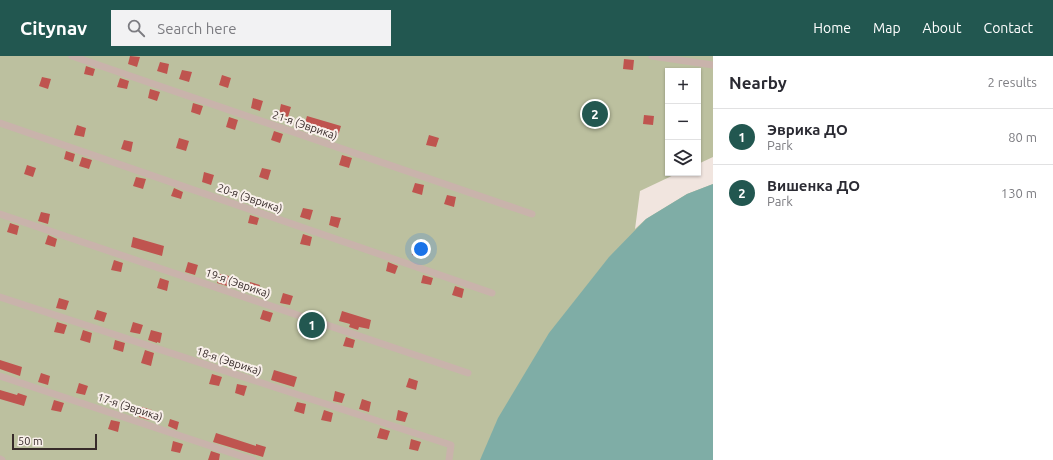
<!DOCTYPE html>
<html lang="en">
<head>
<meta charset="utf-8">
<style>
  body { margin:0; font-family:Ubuntu,sans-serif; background:#f2f2f3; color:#2b2b33 }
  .controls { position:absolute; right:12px; top:12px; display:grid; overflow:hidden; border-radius:0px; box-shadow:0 1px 3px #0004 }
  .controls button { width:36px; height:36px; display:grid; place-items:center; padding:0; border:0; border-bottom:1px solid #e1e1e2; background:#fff; color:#2b2b33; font:20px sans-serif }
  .scale { position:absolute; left:12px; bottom:10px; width:85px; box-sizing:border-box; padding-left:4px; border:2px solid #372b2a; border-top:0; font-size:11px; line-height:14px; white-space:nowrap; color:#372b2a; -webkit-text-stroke:3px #f9f0eb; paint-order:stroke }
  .you { position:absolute; left:421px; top:193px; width:14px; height:14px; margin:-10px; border:3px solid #fff; border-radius:50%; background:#1a73e8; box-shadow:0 0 0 6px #1a73e833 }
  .badge { display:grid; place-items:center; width:26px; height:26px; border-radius:50%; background:#225750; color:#fff; font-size:13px; font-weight:700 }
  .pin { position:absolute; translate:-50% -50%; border:2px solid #fff; box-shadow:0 1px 4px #0006 }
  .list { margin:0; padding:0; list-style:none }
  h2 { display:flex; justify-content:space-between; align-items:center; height:52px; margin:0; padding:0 16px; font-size:17px }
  h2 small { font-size:13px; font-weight:400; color:#7c7c81 }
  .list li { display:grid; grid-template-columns:26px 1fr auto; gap:12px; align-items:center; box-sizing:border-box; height:56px; padding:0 16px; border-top:1px solid #e1e1e2 }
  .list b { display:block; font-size:15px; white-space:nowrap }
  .list p { margin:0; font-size:13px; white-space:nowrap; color:#7c7c81 }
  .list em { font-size:13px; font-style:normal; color:#7c7c81 }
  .icon { flex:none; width:22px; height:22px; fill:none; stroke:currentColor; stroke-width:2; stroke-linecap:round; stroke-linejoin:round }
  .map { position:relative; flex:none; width:713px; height:404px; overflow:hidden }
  header { display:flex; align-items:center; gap:24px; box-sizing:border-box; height:56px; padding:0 20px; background:#225750; color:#fff }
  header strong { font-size:19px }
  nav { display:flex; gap:22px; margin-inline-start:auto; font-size:14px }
  .search { width:280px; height:36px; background:#f2f2f3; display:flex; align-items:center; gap:10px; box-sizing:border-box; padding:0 14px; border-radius:0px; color:#7c7c81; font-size:15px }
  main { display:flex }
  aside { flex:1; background:#fff }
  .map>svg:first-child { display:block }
</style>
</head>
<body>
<header>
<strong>Citynav</strong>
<div class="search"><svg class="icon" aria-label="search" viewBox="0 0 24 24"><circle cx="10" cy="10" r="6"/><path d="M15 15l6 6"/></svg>Search here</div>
<nav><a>Home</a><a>Map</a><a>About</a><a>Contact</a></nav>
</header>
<main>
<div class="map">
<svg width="713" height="404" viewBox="0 0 713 404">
  <rect width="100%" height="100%" fill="#f1e5df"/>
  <path fill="#bcc09f" d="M0 0H713V101L698 108V15H668V117H678L640 135 635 173 646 163 687 138 713 128 608 404H0Z"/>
  <path fill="#7fada6" d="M713 128V404H480L498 362 549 277 609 201 646 163 687 138Z"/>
  <path fill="#bf544f" d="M130 0 140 1 137 11 128 8Z
    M624 3 634 4 633 14 623 13Z
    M160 6 169 8 167 18 157 15Z
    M86 10 95 13 93 20 84 18Z
    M182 14 192 16 189 26 179 23Z
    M222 19 231 22 228 32 219 29Z
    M42 21 51 23 48 33 39 30Z
    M120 22 129 25 127 33 117 31Z
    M150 33 160 36 157 45 148 42Z
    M253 42 263 45 260 55 251 52Z
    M193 47 203 50 200 59 191 56Z
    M281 48 291 51 288 61 279 58Z
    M644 59 654 60 653 69 643 68Z
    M307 60 341 70 338 80 304 70Z
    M229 61 238 64 235 74 226 71Z
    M77 69 86 72 84 81 74 79Z
    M274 75 283 78 280 87 271 84Z
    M429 79 439 82 436 91 426 89Z
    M179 82 189 85 186 95 176 92Z
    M124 84 133 86 131 96 121 93Z
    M66 95 75 98 73 106 64 103Z
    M342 99 352 102 349 112 339 109Z
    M82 101 92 104 89 113 79 110Z
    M27 109 36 112 33 121 24 118Z
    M262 112 271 114 268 124 259 121Z
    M204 116 214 119 211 129 202 126Z
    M136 121 146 123 143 133 133 130Z
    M415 127 424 129 422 139 412 136Z
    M174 132 183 136 181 143 171 140Z
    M447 139 456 141 454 151 444 148Z
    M303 152 313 154 310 164 300 161Z
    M41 156 50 158 48 168 38 165Z
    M250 159 259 162 257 169 248 167Z
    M331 160 341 162 338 172 329 169Z
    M10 167 19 170 17 179 7 176Z
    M303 178 312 181 310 190 300 188Z
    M48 179 57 183 55 191 45 188Z
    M133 181 164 190 162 200 131 191Z
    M414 190 424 192 421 202 412 199Z
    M114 204 123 207 121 216 111 214Z
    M188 206 198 209 195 219 185 216Z
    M388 206 398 210 395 218 386 215Z
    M220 218 229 220 227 230 217 227Z
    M423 219 433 222 431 229 421 227Z
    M160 222 169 225 167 235 157 232Z
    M250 226 260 229 257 239 248 236Z
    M455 230 464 233 462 242 452 239Z
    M283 237 293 240 290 249 280 247Z
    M59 242 69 245 66 254 56 252Z
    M97 254 107 257 104 266 94 263Z
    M263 254 273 257 270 266 260 263Z
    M342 255 371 264 369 273 359 271 358 274 349 271 350 268 339 265Z
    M57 266 67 269 64 278 54 276Z
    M133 266 143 269 140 278 130 276Z
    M83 274 92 277 90 287 80 284Z
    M151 274 162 277 160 287 157 286V287L148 284Z
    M346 281 355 284 353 292 343 290Z
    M115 284 125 287 123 296 113 293Z
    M145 294 154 297 151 310 141 307Z
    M0 304 22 311 20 320 0 313Z
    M274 314 297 321 294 331 271 324Z
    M41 317 50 320 48 329 38 326Z
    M212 318 222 321 219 330 209 328Z
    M409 322 418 325 416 334 406 331Z
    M79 327 88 330 85 339 76 337Z
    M237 328 247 330 244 340 235 337Z
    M0 334 17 339 18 337 27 340 24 350 0 343Z
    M335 335 345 338 342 347 333 345Z
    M362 343 371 346 369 356 359 353Z
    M54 344 64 347 61 356 51 354Z
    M297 346 306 348 304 358 294 355Z
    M142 351 152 354 149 364 139 361Z
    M324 354 333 357 331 366 321 364Z
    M398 354 408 357 405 366 396 364Z
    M170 363 179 366 177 374 168 370Z
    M111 364 120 366 118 376 108 373Z
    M380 372 390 375 387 384 377 382Z
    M216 377 256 390V388L266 391 263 401 213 386Z
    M411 383 421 386 418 395 409 393Z
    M173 385 183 388 180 397 171 395Z
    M211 395 220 398 219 404H208Z"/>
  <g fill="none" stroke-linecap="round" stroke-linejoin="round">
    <path stroke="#c9b3ab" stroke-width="7" d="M72 0 532 158
      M652 0 713 9
      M0 67 492 237
      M0 158 468 317
      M0 241 451 389 449 404
      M0 320 253 404
      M0 403 2 404"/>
  </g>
  <g text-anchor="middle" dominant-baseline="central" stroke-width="4" stroke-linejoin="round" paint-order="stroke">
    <g font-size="11" fill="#372b2a" stroke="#f9f0eb">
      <text transform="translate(305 69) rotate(19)">21-я (Эврика)</text>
      <text transform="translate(250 142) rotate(19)">20-я (Эврика)</text>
      <text transform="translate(238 227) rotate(19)">19-я (Эврика)</text>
      <text transform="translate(229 305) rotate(18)">18-я (Эврика)</text>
      <text transform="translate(130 351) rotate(18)">17-я (Эврика)</text>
    </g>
  </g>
</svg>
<div class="controls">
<button>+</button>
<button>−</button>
<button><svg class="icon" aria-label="layers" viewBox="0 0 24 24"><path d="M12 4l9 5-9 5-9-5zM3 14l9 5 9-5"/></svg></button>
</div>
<div class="scale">50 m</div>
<div class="you"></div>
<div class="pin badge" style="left:312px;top:269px">1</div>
<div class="pin badge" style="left:595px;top:58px">2</div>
</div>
<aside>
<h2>Nearby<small>2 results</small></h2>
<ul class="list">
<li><span class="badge">1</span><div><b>Эврика ДО</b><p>Park</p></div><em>80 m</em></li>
<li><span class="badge">2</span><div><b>Вишенка ДО</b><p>Park</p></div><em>130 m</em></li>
</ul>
</aside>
</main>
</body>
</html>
